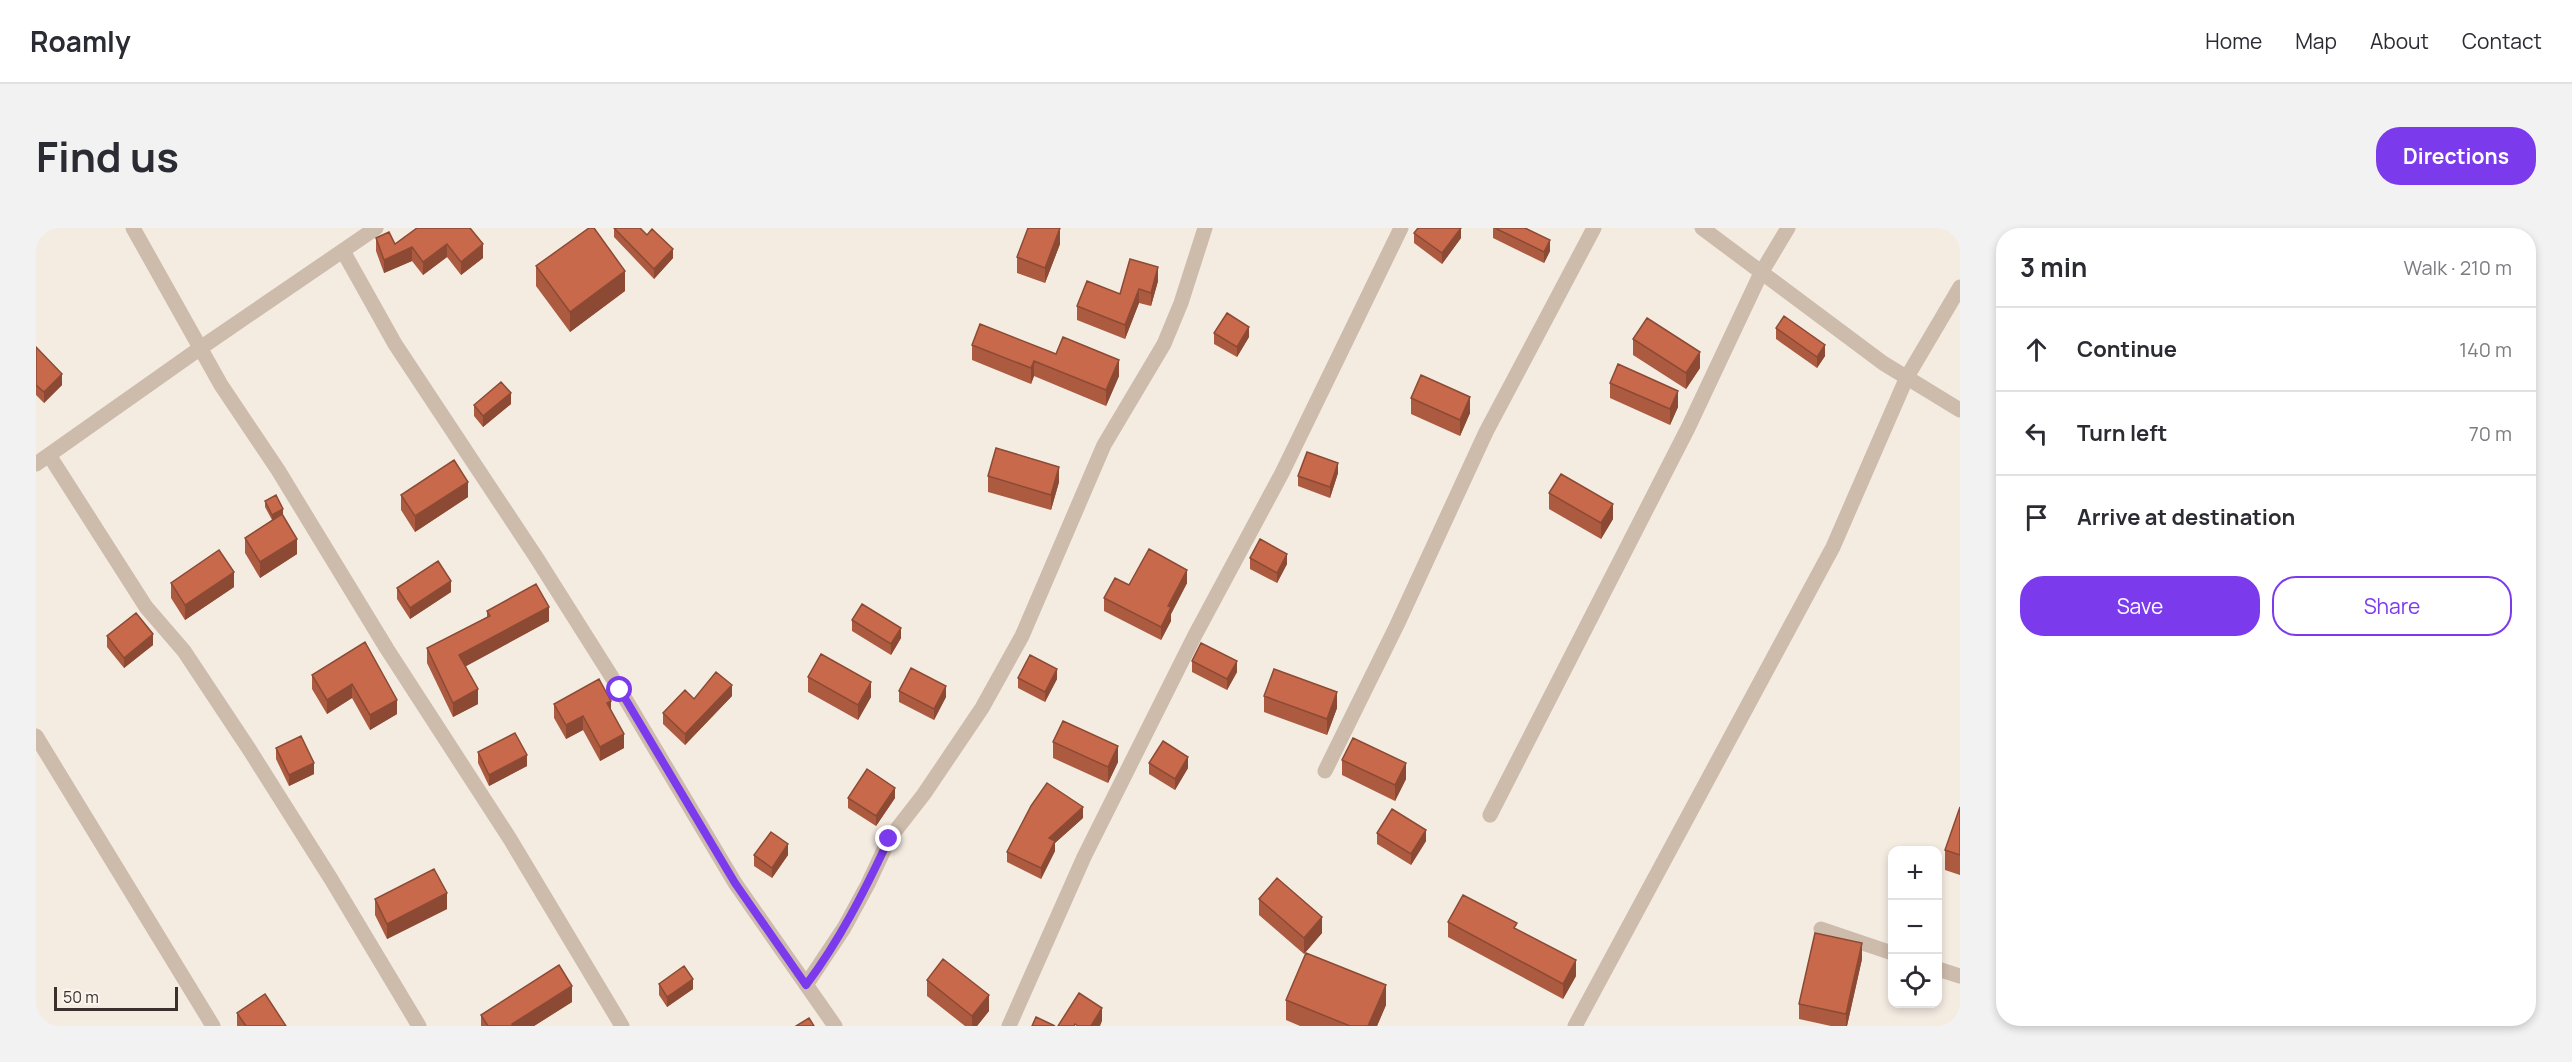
<!DOCTYPE html>
<html lang="en">
<head>
<meta charset="utf-8">
<style>
  body { margin:0; font-family:Manrope,sans-serif; background:#f2f2f3; color:#2b2b33 }
  .controls { position:absolute; right:18px; bottom:18px; display:grid; overflow:hidden; border-radius:12px; box-shadow:0 3px 9px #0003 }
  .controls button { width:54px; height:54px; display:grid; place-items:center; padding:0; border:0; border-bottom:2px solid #e1e1e2; background:#fff; color:#2b2b33; font:30px sans-serif }
  .scale { position:absolute; left:18px; bottom:15px; width:124px; box-sizing:border-box; padding-left:6px; border:3px solid #3b302b; border-top:0; font-size:16px; line-height:21px; white-space:nowrap; color:#3b302b; -webkit-text-stroke:4px #fbf5ee; paint-order:stroke }
  .stop { position:absolute; width:18px; height:18px; margin:-14px; border:4px solid #7c3aed; border-radius:50%; background:#fff }
  .stop.end { background:#7c3aed; border-color:#fff; box-shadow:0 2px 6px #0008 }
  .list { margin:0; padding:0; list-style:none }
  h2 { display:flex; justify-content:space-between; align-items:center; height:78px; margin:0; padding:0 24px; font-size:26px }
  h2 small { font-size:20px; font-weight:400; color:#7c7c81 }
  .list li { display:grid; grid-template-columns:39px 1fr auto; gap:18px; align-items:center; box-sizing:border-box; height:84px; padding:0 24px; border-top:2px solid #e1e1e2 }
  .list b { display:block; font-size:22px; white-space:nowrap }
  .list em { font-size:20px; font-style:normal; color:#7c7c81 }
  .actions { display:flex; gap:12px; padding:18px 24px }
  .actions a { flex:1; padding:14px 0; border:2px solid #7c3aed; border-radius:24px; text-align:center; font-size:21px; color:#7c3aed }
  .actions .main { background:#7c3aed; color:#fff }
  .icon { flex:none; width:33px; height:33px; fill:none; stroke:currentColor; stroke-width:2; stroke-linecap:round; stroke-linejoin:round }
  .map { position:relative; flex:none; width:1924px; height:798px; overflow:hidden; border-radius:24px }
  header { display:flex; align-items:center; gap:36px; box-sizing:border-box; height:84px; padding:0 30px; background:#fff; border-bottom:2px solid #e1e1e2 }
  header strong { font-size:28px }
  nav { display:flex; gap:33px; margin-inline-start:auto; font-size:21px }
  .intro { display:flex; align-items:center; justify-content:space-between; box-sizing:border-box; height:144px; padding:0 36px }
  h1 { margin:0; font-size:42px }
  .button { padding:15px 27px; border-radius:24px; background:#7c3aed; color:#fff; font-size:21px; font-weight:700 }
  main { display:flex; gap:36px; padding:0 36px }
  aside { flex:1; background:#fff; border-radius:24px; box-shadow:0 3px 9px #0003 }
  .map>svg:first-child { display:block }
</style>
</head>
<body>
<header>
<strong>Roamly</strong>
<nav><a>Home</a><a>Map</a><a>About</a><a>Contact</a></nav>
</header>
<div class="intro"><h1>Find us</h1><a class="button">Directions</a></div>
<main>
<div class="map">
<svg width="1924" height="798" viewBox="0 0 1924 798">
  <rect width="100%" height="100%" fill="#f4ebe1"/>
  <g fill="none" stroke-linecap="round" stroke-linejoin="round">
    <path stroke="#cdbbac" stroke-width="15" d="M97 0 185 157 242 242 351 421 474 611 586 798
      M1666 0 1847 135 1924 182
      M307 23 359 116 500 329 584 462 699 655 799 798
      M13 227 110 379 148 423 213 521 295 651 383 798
      M0 236 163 121 340 0
      M0 508 177 798
      M1289 543 1361 397 1450 204 1558 0
      M1454 587 1652 200 1725 45 1752 0
      M1785 701 1856 725
      M1902 741 1924 748
      M770 757 808 700 832 656 853 611 888 566 946 480 986 408 1068 217 1128 116 1145 75 1169 0
      M973 798 1048 629 1158 409 1246 245 1365 0
      M1539 798 1797 319 1871 149 1924 59"/>
  </g>
  <path fill="#ac5a40" d="M381 0 447 30 425 47 411 29 387 47 376 33 348 45 340 23V10L359 16Z
    M578 0 611 7 637 30 618 51 578 9Z
    M1457 0H1489L1514 23 1508 35 1457 10Z
    M1378 5 1425 10 1406 36 1378 15Z
    M1024 16 1009 55 981 45V29Z
    M500 38 589 63 534 104 500 58Z
    M1122 53 1115 78 1103 75 1089 111 1041 92V78Z
    M1740 100 1789 128 1781 140 1740 111Z
    M1178 105 1213 109 1201 129 1178 116Z
    M1597 111 1664 140 1650 161 1597 127Z
    M936 117 1020 126 1083 148 1070 178 998 148 995 156 936 132Z
    M0 119 26 157 8 175 0 167Z
    M1574 155 1642 179 1634 197 1574 170Z
    M1375 170 1434 185 1424 208 1375 186Z
    M475 176 447 199 438 188V177Z
    M1302 245 1294 270 1262 258V248Z
    M952 248 1023 254 1015 282 952 264Z
    M1513 265 1577 291 1565 311 1513 281Z
    M365 267 432 269 379 304 365 282Z
    M229 273 247 287 261 326 224 350 209 325V310L236 292 229 279Z
    M1214 330 1251 336 1241 355 1214 341Z
    M135 355 198 359 149 392 135 370Z
    M1151 355 1135 386V393L1125 412 1068 383V370L1093 357Z
    M361 360 415 364 374 391 361 371Z
    M451 383 513 393 430 438 442 476 417 489 391 435V420L451 389Z
    M816 392 865 410 855 427 816 403Z
    M71 408 117 417 88 440 71 419Z
    M329 414 361 486 334 502 316 470 291 486 276 461V447Z
    M1156 433 1201 444 1191 462 1156 444Z
    M772 449 835 469 822 492 772 464Z
    M982 450 1021 451 1009 474 982 460Z
    M863 463 910 469 898 492 863 474Z
    M696 468 649 517 627 496V485L658 471Z
    M1228 468 1301 480 1291 507 1228 484Z
    M518 476 575 482 588 520 564 533 547 502 530 511 518 490Z
    M1017 514 1082 534 1072 555 1017 530Z
    M240 520 278 546 253 558 240 531Z
    M442 524 491 538 453 558 442 535Z
    M1306 532 1370 551 1359 573 1306 547Z
    M1113 535 1152 540 1139 562 1113 546Z
    M812 570H859L840 598 812 580Z
    M1924 579V647L1909 642V622Z
    M1047 590 1019 615V623L1005 651 971 634V624Z
    M1341 605 1390 613 1375 637 1341 616Z
    M718 627H752L736 650 718 638Z
    M339 671 411 681 351 711 339 687Z
    M1223 671 1286 705 1268 726 1223 687Z
    M1412 694 1481 702 1540 748 1527 771 1412 709Z
    M1826 731 1811 798H1795L1763 791V776Z
    M891 752 953 783 941 798H929L891 768Z
    M623 756 657 761 631 779 623 767Z
    M1250 772 1350 777 1341 798H1264L1250 792Z
    M536 774 498 798H445V787Z
    M201 785 250 798H201Z"/>
  <path fill="#8c4a34" d="M1024 0V16L1009 55V40Z
    M1425 0V10L1406 36V25Z
    M1514 12V23L1508 35V24Z
    M411 16V29L387 47V34Z
    M447 16V30L425 47V34Z
    M376 19V33L348 45V32Z
    M637 21V30L618 51V41Z
    M1122 39V53L1115 78V65Z
    M589 43V63L534 104V84Z
    M1103 61V75L1089 111V97Z
    M1213 99V109L1201 129V119Z
    M1789 117V128L1781 140V129Z
    M1664 124V140L1650 161V145Z
    M1083 132V148L1070 178V162Z
    M998 133V148L995 156V140Z
    M26 146V157L8 175V164Z
    M1642 163V179L1634 197V181Z
    M475 165V176L447 199V188Z
    M1434 169V185L1424 208V192Z
    M1302 235V245L1294 270V259Z
    M1023 239V254L1015 282V267Z
    M432 254V269L379 304V288Z
    M1577 276V291L1565 311V295Z
    M247 281V287L236 292V287Z
    M261 311V326L224 350V334Z
    M1251 326V336L1241 355V345Z
    M1151 342V355L1135 386V393L1125 412V399L1132 378Z
    M198 344V359L149 392V377Z
    M415 353V364L374 391V380Z
    M513 379V393L423 442V427Z
    M865 400V410L855 427V416Z
    M117 406V417L88 440V430Z
    M1201 433V444L1191 462V451Z
    M1021 441V451L1009 474V464Z
    M835 454V469L822 492V477Z
    M316 456V470L291 486V472Z
    M696 457V468L649 517V506Z
    M910 458V469L898 492V481Z
    M442 461V476L417 489V475Z
    M1301 464V480L1291 507V491Z
    M361 472V486L334 502V487Z
    M575 473V487L571 475Z
    M547 488V502L530 511V497Z
    M588 506V520L564 533V519Z
    M1082 518V534L1072 555V539Z
    M491 527V538L453 558V547Z
    M1152 529V540L1139 562V551Z
    M278 535V546L253 558V547Z
    M1370 535V551L1359 573V557Z
    M859 560V570L840 598V588Z
    M1047 579V590L1019 615V623L1005 651V640L1013 610Z
    M1390 602V613L1375 637V626Z
    M752 616V627L736 650V640Z
    M411 665V681L351 711V696Z
    M1286 689V705L1268 726V710Z
    M1826 715V731L1811 798H1810V786Z
    M1540 732V748L1527 771V756Z
    M657 751V761L631 779V769Z
    M1350 757V777L1341 798H1332Z
    M536 758V774L498 798H476V796Z
    M953 767V783L941 798H936V788Z
    M1066 780V793L1064 798H1055Z"/>
  <path fill="#c8694b" stroke="#8c4a34" stroke-width="1.5" d="M381 0H434L447 16 425 34 411 16 387 34 376 19 348 32 340 10 353 4 359 16Z
    M553 0H558L589 43 534 84 500 38Z
    M578 0H604L611 7 616 1 637 21 618 41Z
    M992 0H1024L1009 40 981 29Z
    M1382 0H1425L1406 25 1378 5Z
    M1459 0H1489L1514 12 1508 24Z
    M1094 31 1122 39 1115 65 1103 61 1089 97 1041 78 1051 53 1084 66Z
    M1191 85 1213 99 1201 119 1178 105Z
    M1748 88 1789 117 1781 129 1740 100Z
    M1611 90 1664 124 1650 145 1597 111Z
    M944 96 1020 126 1027 109 1083 132 1070 162 998 133 995 140 936 117Z
    M0 119 26 146 8 164 0 157Z
    M1582 136 1642 163 1634 181 1574 155Z
    M1385 147 1434 169 1424 192 1375 170Z
    M465 154 475 165 447 188 438 177Z
    M960 220 1023 239 1015 267 952 248Z
    M1271 224 1302 235 1294 259 1262 248Z
    M418 232 432 254 379 288 365 267Z
    M1525 246 1577 276 1565 295 1513 265Z
    M240 267 247 281 236 287 229 273Z
    M246 286 261 311 224 334 209 310Z
    M1224 311 1251 326 1241 345 1214 330Z
    M1113 321 1151 342 1132 378 1135 379 1125 399 1068 370 1079 350 1093 357Z
    M183 322 198 344 149 377 135 355Z
    M402 333 415 353 374 380 361 360Z
    M500 356 513 379 423 427 442 461 417 475 391 420 454 388 451 383Z
    M826 376 865 400 855 416 816 392Z
    M100 385 117 406 88 430 71 408Z
    M329 414 361 472 334 487 316 456 291 472 276 447Z
    M1165 415 1201 433 1191 451 1156 433Z
    M785 426 835 454 822 477 772 449Z
    M994 427 1021 441 1009 464 982 450Z
    M875 440 910 458 898 481 863 463Z
    M1238 441 1301 464 1291 491 1228 468Z
    M680 444 696 457 649 506 627 485 649 462 658 471Z
    M563 451 575 473 571 475 588 506 564 519 547 488 530 497 518 476Z
    M1027 493 1082 518 1072 539 1017 514Z
    M479 505 491 527 453 547 442 524Z
    M265 508 278 535 253 547 240 520Z
    M1317 510 1370 535 1359 557 1306 532Z
    M1127 513 1152 529 1139 551 1113 535Z
    M831 541 859 560 840 588 812 570Z
    M1011 555 1047 579 1013 610 1019 613 1005 640 971 624 995 578Z
    M1924 579V627L1909 622Z
    M1356 581 1390 602 1375 626 1341 605Z
    M735 604 752 616 736 640 718 627Z
    M398 641 411 665 351 696 339 671Z
    M1241 650 1286 689 1268 710 1223 671Z
    M1427 667 1481 695 1478 700 1540 732 1527 756 1412 694Z
    M1779 705 1826 715 1810 786 1763 776Z
    M1270 725 1350 757 1332 798H1314L1250 772Z
    M907 731 953 767 936 788 891 752Z
    M523 737 536 758 476 796 477 798H452L445 787Z
    M648 738 657 751 631 769 623 756Z
    M1043 765 1066 780 1055 798H1042L1039 796 1038 798H1022Z
    M229 766 250 798H210L201 785Z
    M1000 789 1019 798H996Z
    M773 790 778 798H760Z"/>
  <g fill="none" stroke-linecap="round" stroke-linejoin="round">
    <path stroke="#7c3aed" stroke-width="8" d="M584 462 699 655 770 757C804 712 829 662 853 611"/>
  </g>
</svg>
<div class="controls">
<button>+</button>
<button>−</button>
<button><svg class="icon" aria-label="locate" viewBox="0 0 24 24"><circle cx="12" cy="12" r="6"/><path d="M12 2v4M12 18v4M2 12h4M18 12h4"/></svg></button>
</div>
<div class="scale">50 m</div>
<div class="stop" style="left:584px;top:462px"></div>
<div class="stop end" style="left:853px;top:611px"></div>
</div>
<aside>
<h2>3 min<small>Walk · 210 m</small></h2>
<ul class="list">
<li><svg class="icon" aria-label="ahead" viewBox="0 0 24 24"><path d="M12 20V5M6 11l6-6 6 6"/></svg><div><b>Continue</b></div><em>140 m</em></li>
<li><svg class="icon" aria-label="left" viewBox="0 0 24 24"><path d="M17 20v-9H6M10 6l-5 5 5 5"/></svg><div><b>Turn left</b></div><em>70 m</em></li>
<li><svg class="icon" aria-label="arrive" viewBox="0 0 24 24"><path d="M6 21V4h12l-3 4 3 4H6"/></svg><div><b>Arrive at destination</b></div></li>
</ul>
<div class="actions"><a class="main">Save</a><a>Share</a></div>
</aside>
</main>
</body>
</html>
